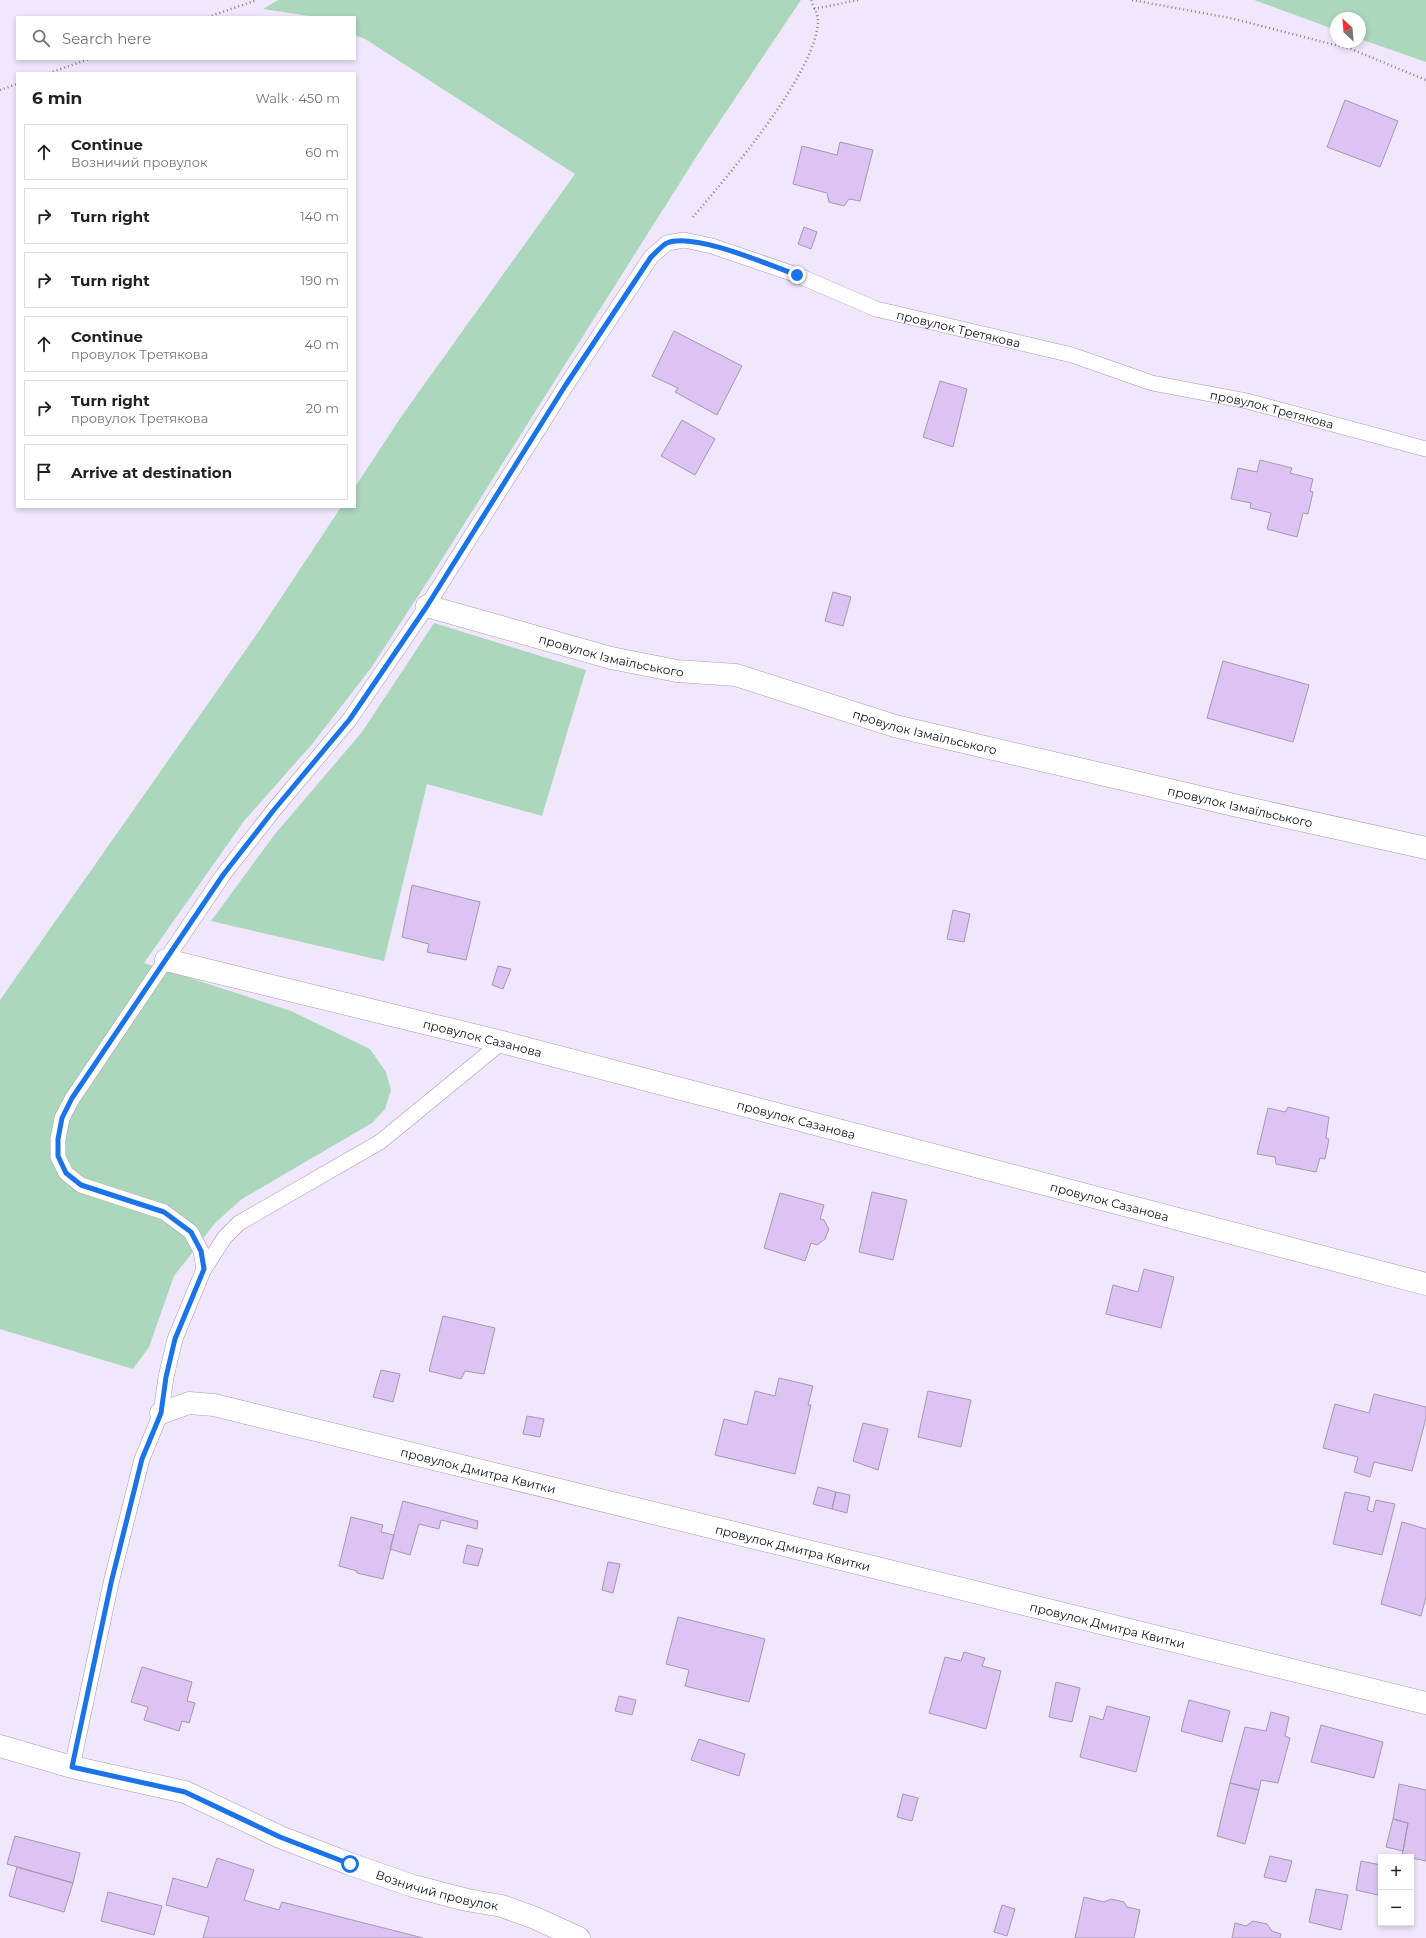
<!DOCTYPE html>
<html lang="en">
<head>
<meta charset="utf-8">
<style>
  body { margin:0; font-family:Montserrat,sans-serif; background:#f6f6f6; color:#202124 }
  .controls { position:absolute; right:12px; bottom:12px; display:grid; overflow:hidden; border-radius:0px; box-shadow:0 2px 6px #0003 }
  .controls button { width:36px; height:36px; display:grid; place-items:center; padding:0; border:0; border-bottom:1px solid #e0e0e0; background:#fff; color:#202124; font:20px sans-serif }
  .compass { position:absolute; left:1330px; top:12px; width:36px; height:36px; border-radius:50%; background:#fff; box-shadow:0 2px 6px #0003; rotate:334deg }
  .stop { position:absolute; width:12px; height:12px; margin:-9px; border:3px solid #1a73e8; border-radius:50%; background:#fff }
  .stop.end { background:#1a73e8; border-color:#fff; box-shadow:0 1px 4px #0008 }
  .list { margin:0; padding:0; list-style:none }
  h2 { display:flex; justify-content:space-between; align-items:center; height:52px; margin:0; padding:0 16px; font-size:17px }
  h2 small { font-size:13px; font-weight:400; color:#757577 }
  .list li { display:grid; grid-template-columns:26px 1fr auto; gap:12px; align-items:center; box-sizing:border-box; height:56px; margin:0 8px 8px; padding:0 8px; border:1px solid #e0e0e0; border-radius:0px }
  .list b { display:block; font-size:15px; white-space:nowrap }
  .list p { margin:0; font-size:13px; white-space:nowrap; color:#757577 }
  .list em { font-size:13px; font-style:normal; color:#757577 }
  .icon { flex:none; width:22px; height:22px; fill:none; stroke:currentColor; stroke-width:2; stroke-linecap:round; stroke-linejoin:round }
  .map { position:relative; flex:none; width:1426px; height:1938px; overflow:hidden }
  .search { position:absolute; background:#fff; box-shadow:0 2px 6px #0003; left:16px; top:16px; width:340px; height:44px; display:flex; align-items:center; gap:10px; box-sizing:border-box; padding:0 14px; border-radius:0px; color:#757577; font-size:15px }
  .panel { position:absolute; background:#fff; box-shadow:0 2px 6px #0003; left:16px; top:72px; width:340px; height:436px; border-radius:0px }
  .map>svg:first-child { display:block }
</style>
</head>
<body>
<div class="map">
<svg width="1426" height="1938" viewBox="0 0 1426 1938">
  <rect width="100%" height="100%" fill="#f1e7fc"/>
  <path fill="#abd8bd" d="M278 0H801L700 151 437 567 371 668 313 743 244 821 144 963 291 1011 370 1049 386 1072 391 1090 385 1109 372 1123 242 1199 216 1222 174 1276 149 1347 133 1369 0 1329V1000L259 631 341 507H355V487L403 414 575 174 365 39 355 35V17H316L263 9Z
    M1254 0H1426V62L1360 39V18H1336V30Z
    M434 623 586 670 542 816 427 784 384 961 211 921 275 834 362 732Z"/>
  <path fill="#dcc3f4" stroke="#a498b1" d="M1345 100 1398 121 1380 167 1327 147Z
    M840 142 873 150 860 201 849 199 844 206 829 202 827 193 793 184 802 146 837 155Z
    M804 227 817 232 811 249 798 244Z
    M674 331 742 366 717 415 675 392 678 388 652 376Z
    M940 381 967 389 953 447 923 437Z
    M682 420 715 439 695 475 661 456Z
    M1260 460 1292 468 1290 473 1313 479 1310 491 1313 492 1308 514 1303 513 1297 537 1267 529 1271 513 1250 508 1251 503 1231 499 1238 468 1257 472Z
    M833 592 851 597 843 626 825 621Z
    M1223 661 1309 685 1293 742 1207 718Z
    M412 885 480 902 466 960 427 952 429 944 402 937Z
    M953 910 970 914 964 942 947 939Z
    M498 966 511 969 503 989 492 985Z
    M1288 1107 1329 1117 1326 1138 1329 1139 1325 1159 1320 1158 1316 1172 1276 1164 1275 1157 1257 1154 1268 1108 1285 1112Z
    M872 1192 907 1200 893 1260 859 1252Z
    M780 1193 824 1205 820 1219 824 1220 829 1229 825 1239 817 1245 811 1243 805 1261 764 1248Z
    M1144 1269 1174 1277 1161 1328 1106 1314 1113 1285 1138 1292Z
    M443 1316 495 1328 484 1374 465 1371 461 1379 429 1371Z
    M381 1370 400 1374 393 1402 373 1397Z
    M779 1378 813 1386 808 1405H811L795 1474 715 1455 724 1419 747 1425 755 1391 775 1396Z
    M928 1391 971 1400 961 1447 918 1437Z
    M1374 1394 1426 1407V1418L1412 1471 1374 1462 1370 1477 1354 1472 1358 1457 1323 1448 1335 1404 1369 1413Z
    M527 1416 544 1419 540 1437 523 1434Z
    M863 1423 888 1429 878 1470 853 1461Z
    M818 1487 836 1492 832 1509 813 1504Z
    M836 1492 850 1495 847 1513 832 1509Z
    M1345 1492 1370 1497 1367 1510 1373 1512 1376 1500 1395 1504 1382 1555 1333 1544Z
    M403 1501 478 1521 477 1529 441 1520 439 1529 419 1524 410 1555 390 1549Z
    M351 1517 383 1525 381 1532 394 1535 383 1579 357 1573V1571L339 1566Z
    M1402 1522 1426 1529V1597L1421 1616 1381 1604Z
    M467 1545 483 1549 478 1566 463 1563Z
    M608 1562 620 1564 613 1593 602 1590Z
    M678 1617 765 1639 749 1702 685 1686 689 1670 666 1664Z
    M964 1652 985 1658 982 1666 1001 1671 986 1729 929 1713 945 1657 961 1661Z
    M142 1667 192 1682 187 1701 195 1703 189 1723 182 1721 179 1731 144 1720 148 1707 131 1702Z
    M1056 1682 1080 1688 1072 1722 1049 1717Z
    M619 1696 636 1700 632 1715 615 1711Z
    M1189 1700 1230 1711 1222 1742 1181 1731Z
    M1107 1706 1150 1717 1136 1772 1080 1757 1090 1716 1103 1720Z
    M1271 1712 1289 1717 1285 1736 1290 1738 1278 1783 1261 1780 1259 1790 1230 1783 1245 1727 1266 1731Z
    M1321 1725 1383 1742 1374 1778 1311 1762Z
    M699 1739 745 1754 739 1776 691 1760Z
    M1230 1783 1259 1790 1245 1844 1217 1836Z
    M1399 1784 1426 1790V1861L1402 1856 1408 1823 1393 1819Z
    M903 1794 918 1798 912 1821 897 1817Z
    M1393 1819 1408 1823 1403 1851 1386 1847Z
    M15 1836 80 1853 73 1883 7 1864Z
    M1270 1856 1292 1861 1286 1882 1264 1877Z
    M217 1858 254 1870 244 1900 279 1910 282 1902 423 1938H203L209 1917 166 1905 173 1878 207 1888Z
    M1361 1861 1381 1865V1877L1378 1895 1356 1890Z
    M17 1867 73 1883 64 1912 9 1896Z
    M1316 1889 1348 1895 1341 1930 1309 1922Z
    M108 1892 162 1906 154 1935 101 1921Z
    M1084 1897 1104 1902 1111 1899 1124 1902 1127 1907 1140 1910 1134 1938H1075Z
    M1002 1905 1015 1909 1007 1936 994 1932Z
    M1253 1921 1267 1924 1272 1931 1281 1934 1280 1938H1232L1235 1923 1246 1926Z"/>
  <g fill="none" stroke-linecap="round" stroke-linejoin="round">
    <g stroke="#a79bb3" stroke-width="16">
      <g id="lane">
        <path d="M204 1269 225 1237 239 1223 380 1142 502 1042"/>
        <path id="s1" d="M72 1767 111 1583 142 1459 161 1413 166 1377 175 1339 204 1269 201 1251 191 1232 164 1212 81 1185 66 1173 58 1157V1139L62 1118 72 1099 223 875 273 811 350 719 427 606 565 387 651 257 667 243 684 240 712 246 797 275 876 309 1072 355 1152 383 1247 401 1426 449"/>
      </g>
    </g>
    <g stroke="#a79bb3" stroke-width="23">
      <g id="street">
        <path id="s2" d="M427 606 611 658 677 671 736 675 895 726 1238 806 1426 848"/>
        <path id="s3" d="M166 960 502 1042 1426 1284"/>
        <path id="s4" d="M161 1413 189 1403 214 1405 1426 1703"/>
        <path id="s5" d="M0 1746 72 1767 185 1792 280 1837 350 1864 413 1886 467 1900 502 1906 535 1918 579 1938"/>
      </g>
    </g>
    <path stroke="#888190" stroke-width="2.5" stroke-dasharray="1 3" stroke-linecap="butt" d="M1132 0 1230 18 1351 49 1426 80
      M814 9 858 0
      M208 17 257 0
      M49 73 89 59
      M0 90 17 84
      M693 217C727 177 818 71 818 20 818 14 813 6 811 0"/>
    <use href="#lane" stroke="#fff" stroke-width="15"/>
    <use href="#street" stroke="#fff" stroke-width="22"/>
  </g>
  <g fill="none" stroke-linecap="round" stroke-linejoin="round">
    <path stroke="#1a73e8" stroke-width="5" d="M350 1864 280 1837 185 1792 72 1767 111 1583 142 1459 161 1413 166 1377 175 1339 204 1269 201 1251 191 1232 164 1212 81 1185 66 1173 58 1156V1139L62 1118 72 1098 223 875 273 811 350 719 427 606 565 386 651 257C656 253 662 245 667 243 694 232 769 265 797 275"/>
  </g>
  <g text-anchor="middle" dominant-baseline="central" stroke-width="3" stroke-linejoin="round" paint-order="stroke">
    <g font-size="12" fill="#100c14" stroke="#faf7fd">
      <text stroke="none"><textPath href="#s1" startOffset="2126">провулок Третякова</textPath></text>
      <text stroke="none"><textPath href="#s1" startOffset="2450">провулок Третякова</textPath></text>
      <text stroke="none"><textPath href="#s2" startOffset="191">провулок Ізмаїльського</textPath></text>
      <text stroke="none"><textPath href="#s2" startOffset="515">провулок Ізмаїльського</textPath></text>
      <text stroke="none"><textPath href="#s2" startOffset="839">провулок Ізмаїльського</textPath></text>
      <text stroke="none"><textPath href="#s3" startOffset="326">провулок Сазанова</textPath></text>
      <text stroke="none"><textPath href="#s3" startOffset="650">провулок Сазанова</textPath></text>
      <text stroke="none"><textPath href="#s3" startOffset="974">провулок Сазанова</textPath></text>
      <text stroke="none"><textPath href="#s4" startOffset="327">провулок Дмитра Квитки</textPath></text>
      <text stroke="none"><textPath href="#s4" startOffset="651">провулок Дмитра Квитки</textPath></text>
      <text stroke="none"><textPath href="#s4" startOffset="975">провулок Дмитра Квитки</textPath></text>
      <text stroke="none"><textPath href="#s5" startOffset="462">Возничий провулок</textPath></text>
    </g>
  </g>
</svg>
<div class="controls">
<button>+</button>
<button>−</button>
</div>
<svg class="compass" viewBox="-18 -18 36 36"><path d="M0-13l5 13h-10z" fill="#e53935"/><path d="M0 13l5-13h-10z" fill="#757577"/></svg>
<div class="stop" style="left:350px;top:1864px"></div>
<div class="stop end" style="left:797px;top:275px"></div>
<div class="search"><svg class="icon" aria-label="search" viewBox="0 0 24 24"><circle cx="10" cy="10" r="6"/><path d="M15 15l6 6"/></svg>Search here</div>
<section class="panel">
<h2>6 min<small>Walk · 450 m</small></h2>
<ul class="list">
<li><svg class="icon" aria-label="ahead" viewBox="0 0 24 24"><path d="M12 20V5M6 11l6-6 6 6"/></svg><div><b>Continue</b><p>Возничий провулок</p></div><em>60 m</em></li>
<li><svg class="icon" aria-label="right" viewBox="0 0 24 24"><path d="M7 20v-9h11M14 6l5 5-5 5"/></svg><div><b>Turn right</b></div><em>140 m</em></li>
<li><svg class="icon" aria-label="right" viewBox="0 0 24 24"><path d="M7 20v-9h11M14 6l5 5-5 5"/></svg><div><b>Turn right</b></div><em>190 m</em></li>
<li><svg class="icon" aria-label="ahead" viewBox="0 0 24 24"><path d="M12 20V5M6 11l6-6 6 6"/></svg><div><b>Continue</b><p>провулок Третякова</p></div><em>40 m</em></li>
<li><svg class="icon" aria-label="right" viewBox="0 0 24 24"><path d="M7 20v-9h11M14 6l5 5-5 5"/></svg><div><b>Turn right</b><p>провулок Третякова</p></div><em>20 m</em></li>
<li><svg class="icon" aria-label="arrive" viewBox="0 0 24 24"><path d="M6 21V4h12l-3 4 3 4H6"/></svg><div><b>Arrive at destination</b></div></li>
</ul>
</section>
</div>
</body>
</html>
